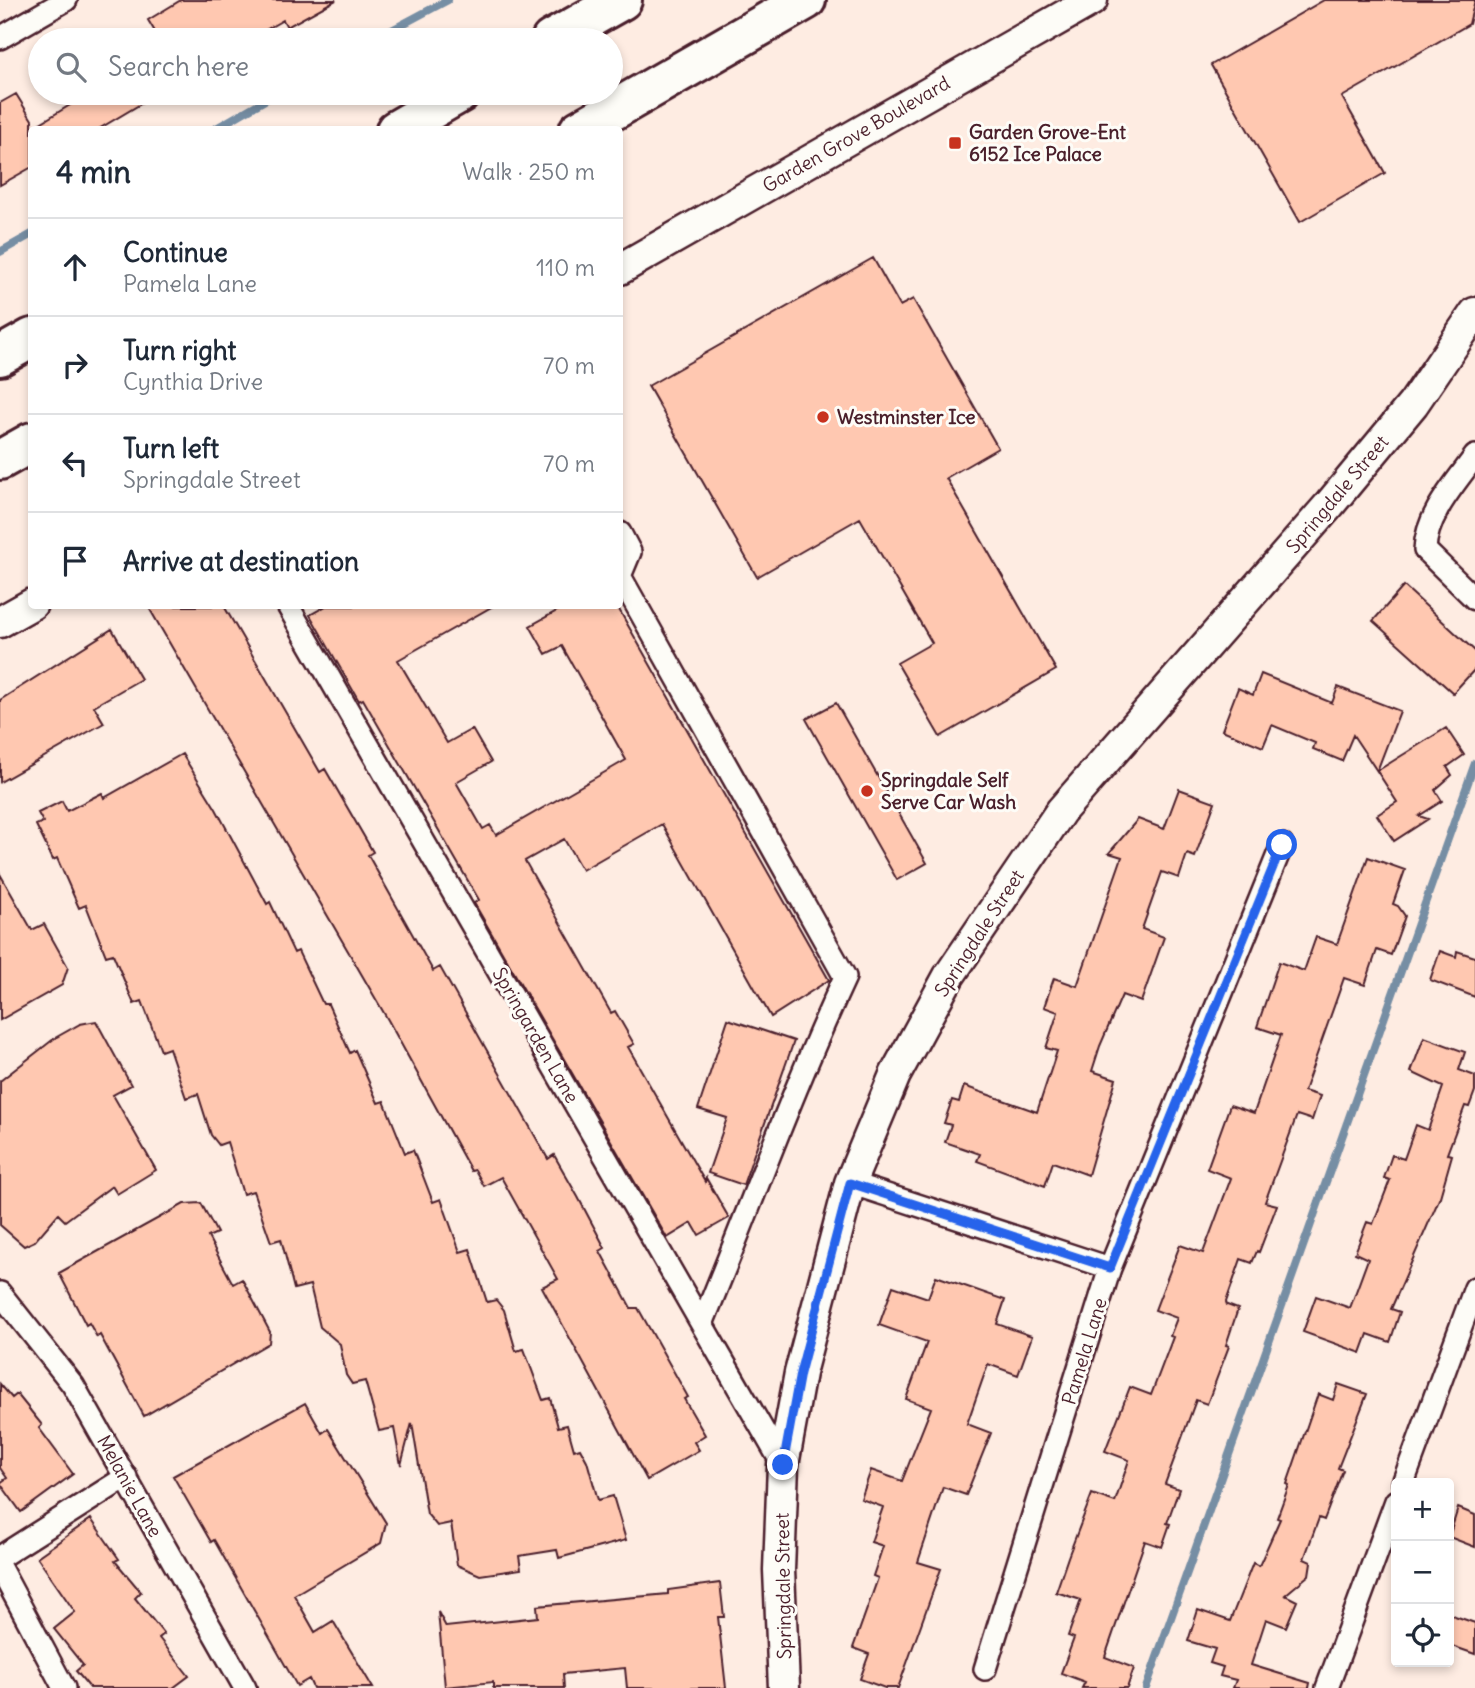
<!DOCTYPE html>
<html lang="en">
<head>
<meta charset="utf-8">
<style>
  body { margin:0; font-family:Delius,sans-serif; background:#f6f6f7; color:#1f2937 }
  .controls { position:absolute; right:21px; bottom:21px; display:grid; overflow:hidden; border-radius:7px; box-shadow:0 4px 10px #0003 }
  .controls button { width:63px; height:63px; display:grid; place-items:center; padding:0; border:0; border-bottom:2px solid #e0e1e3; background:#fff; color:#1f2937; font:35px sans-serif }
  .stop { position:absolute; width:21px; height:21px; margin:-16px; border:5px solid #2563eb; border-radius:50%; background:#fff }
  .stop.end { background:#2563eb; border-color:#fff; box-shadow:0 2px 7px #0008 }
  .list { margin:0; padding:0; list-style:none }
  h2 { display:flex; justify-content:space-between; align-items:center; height:91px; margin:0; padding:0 28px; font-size:30px }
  h2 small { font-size:23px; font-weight:400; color:#747a83 }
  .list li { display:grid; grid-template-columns:46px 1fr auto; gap:21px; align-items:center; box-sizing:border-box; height:98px; padding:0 28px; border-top:2px solid #e0e1e3 }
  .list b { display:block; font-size:26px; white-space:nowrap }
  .list p { margin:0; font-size:23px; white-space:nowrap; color:#747a83 }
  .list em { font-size:23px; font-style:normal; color:#747a83 }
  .icon { flex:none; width:38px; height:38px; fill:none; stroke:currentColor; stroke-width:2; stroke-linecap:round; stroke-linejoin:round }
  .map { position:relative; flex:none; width:1475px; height:1688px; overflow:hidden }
  .search { position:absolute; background:#fff; box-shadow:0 4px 10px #0003; left:28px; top:28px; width:595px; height:77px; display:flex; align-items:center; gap:18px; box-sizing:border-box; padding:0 24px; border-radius:38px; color:#747a83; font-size:26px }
  .panel { position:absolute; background:#fff; box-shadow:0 4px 10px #0003; left:28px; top:126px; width:595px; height:483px; border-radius:7px }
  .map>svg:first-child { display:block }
</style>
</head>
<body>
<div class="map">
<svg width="1475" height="1688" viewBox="0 0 1475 1688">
  <rect width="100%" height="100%" fill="#feece2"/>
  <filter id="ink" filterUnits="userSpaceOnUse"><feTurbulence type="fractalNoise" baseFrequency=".0143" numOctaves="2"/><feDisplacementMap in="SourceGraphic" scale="14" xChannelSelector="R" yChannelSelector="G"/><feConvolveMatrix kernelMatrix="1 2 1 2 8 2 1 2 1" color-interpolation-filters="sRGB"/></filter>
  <g filter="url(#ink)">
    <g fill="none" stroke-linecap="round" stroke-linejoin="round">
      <path stroke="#768ea4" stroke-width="8" d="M373 40 448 0
        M213 130 277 93
        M0 252 32 234
        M1146 1688 1475 763"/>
    </g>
    <path fill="#ffc8b1" stroke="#4a1f2b" stroke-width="2" d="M181 0H336L287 27 283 20 248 40H160L148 20Z
      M1324 0H1475L1469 24 1342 97 1385 173 1300 222 1211 65Z
      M90 93H159L97 130H32V167L0 185V103L16 94 32 120V128Z
      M873 258 900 306 913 299 998 448 946 478 1056 670 940 737 897 663 932 643 860 518 757 577 648 386Z
      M1404 586 1475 651V669L1453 693 1373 621Z
      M148 606H224L320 772 325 769 373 852 368 855 433 971 440 967 548 1159 554 1155 578 1197 605 1248 600 1251 631 1308H638L688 1397 684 1399 705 1435 694 1442 699 1450 647 1480 542 1287 558 1279 501 1177 484 1186 475 1170 471 1171 388 1020Z
      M326 606H493L398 660 447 743 472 729 491 762 456 782 483 829 490 825 496 835 626 760 562 646 546 654 530 626 566 606H617L829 980 771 1017 662 824 582 870 564 839 525 861 611 1013 615 1011 634 1044 628 1047 705 1182 706 1178 729 1218 699 1235 692 1223 667 1238 474 903 479 900 363 699 359 701 310 615Z
      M112 629 141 679 94 706 104 723 0 782V700Z
      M1261 674 1332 703 1338 687 1400 711 1377 771 1353 735 1342 761 1313 749 1315 743 1272 725 1263 747 1222 730 1238 688 1253 695Z
      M836 703 927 863 897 880 806 719Z
      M1446 728 1464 755 1447 767 1452 775 1435 790 1442 801 1419 816 1428 819 1394 841 1377 815 1397 802 1377 771Z
      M182 754 216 809 267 904 270 902 294 953 298 951 323 1004H328L350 1053 355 1050 378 1103 384 1101 405 1153 413 1150 433 1202 441 1199 460 1252 470 1249 487 1302 496 1300 504 1310 516 1351 524 1349 543 1400 550 1398 558 1427 567 1425 574 1450 580 1448 587 1461 598 1500 613 1496 626 1540 559 1558 557 1550 519 1556 521 1569 480 1575 457 1565 451 1523 437 1526 427 1514 412 1423 401 1465 394 1428 379 1431 365 1381 352 1384 346 1375 340 1344 320 1327 310 1285 294 1289 281 1239 271 1242 253 1191 243 1194 227 1142 219 1145 211 1135 198 1094 186 1098 169 1048 161 1051 142 1001 134 1004 113 954 106 956 86 905 79 908 57 858 53 860 36 825 43 822 38 813 62 801 67 811 102 793 104 798Z
      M1179 789 1215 802 1195 857 1187 854 1179 878 1162 872 1142 929 1164 937 1141 1002 1122 995 1100 1046 1092 1071 1116 1079 1088 1175 1053 1162 1045 1186 977 1161 980 1154 945 1142 951 1125 944 1123 952 1100 959 1102 964 1086 1037 1112 1057 1051 1046 1048 1058 1012 1044 1007 1054 978 1077 986 1122 857 1109 853 1138 819 1164 829Z
      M1368 857 1405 870 1393 904 1398 906 1405 916 1400 930 1391 955 1377 950 1365 985 1344 978 1304 1091 1320 1096 1312 1120 1297 1115 1265 1202 1277 1205 1259 1252 1257 1251 1252 1263 1241 1259 1226 1302 1227 1305 1238 1309 1226 1345 1229 1346 1207 1404 1196 1400 1165 1484 1179 1489 1167 1523 1170 1524 1162 1547 1145 1541 1105 1657 1134 1668 1127 1688H1082L1085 1682 1061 1673 1074 1638 1068 1636 1081 1600 1056 1592 1068 1557 1092 1494 1115 1502 1129 1460 1105 1451 1130 1387 1151 1395 1173 1337 1170 1336 1177 1318 1155 1310 1166 1281 1180 1245 1203 1253 1231 1178 1207 1169 1230 1105 1254 1113 1281 1035 1257 1027 1279 962 1304 971 1316 937 1337 944Z
      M0 874 32 930 44 924 68 967 62 985 0 1020Z
      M1440 951 1456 957 1457 951 1475 957V997L1430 980Z
      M728 1019 794 1041 743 1185 708 1173 727 1118 698 1109Z
      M96 1021 131 1085 113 1095 156 1170 117 1194 112 1186 65 1221 58 1214 35 1241 24 1246 0 1225V1081L55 1038 80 1024Z
      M1424 1037 1465 1052 1459 1070 1475 1076V1091L1469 1107 1465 1106 1447 1154 1452 1155 1440 1197 1391 1309 1400 1312 1390 1342 1368 1334 1361 1353 1303 1332 1316 1296 1350 1308 1368 1259 1355 1253 1367 1222 1373 1224 1390 1180 1384 1178 1392 1155 1404 1159 1416 1125 1428 1130 1443 1087 1411 1072Z
      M201 1203 217 1233 208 1237 233 1284 242 1279 270 1332 269 1343 144 1416 100 1335 97 1337 89 1323 86 1325 59 1273 184 1204Z
      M936 1276 1005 1300 997 1324 1032 1336 1018 1375 988 1364 967 1424 991 1433 966 1495 943 1487 918 1562 941 1569 898 1688H885L860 1679 869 1654 853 1648 878 1578 873 1576 883 1546 871 1542 883 1507 861 1499 871 1470 902 1481 931 1408 906 1399 927 1342 879 1325 893 1286 928 1298Z
      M0 1384 12 1398 17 1394 42 1425 39 1428 73 1474 21 1512 0 1483 7 1478 0 1468Z
      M1338 1384 1367 1394 1338 1468 1343 1470 1324 1520 1319 1518 1304 1559 1311 1562 1309 1575 1285 1595 1297 1601 1286 1627 1266 1619 1251 1665 1310 1683 1309 1688H1233L1236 1680 1220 1676 1223 1667 1210 1663 1215 1649 1188 1641 1198 1610 1230 1621 1253 1563 1259 1566 1280 1519 1277 1518 1289 1485 1287 1484 1318 1394 1333 1400Z
      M305 1403 322 1433 328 1429 386 1523 381 1543 294 1595 315 1632 333 1621 373 1688H313L309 1679 297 1686 214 1540 211 1542 173 1476Z
      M1458 1508 1475 1515V1547L1449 1537Z
      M91 1519 119 1559 115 1561 141 1592 135 1598 164 1634 159 1638 189 1676 173 1688H90L76 1671 83 1665 54 1629 75 1612 37 1557Z
      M720 1583 724 1617H718L726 1688H627L625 1668 563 1674 564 1688H493V1682L445 1687 438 1612 446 1627 538 1617 537 1606 668 1594V1590Z
      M1449 1614 1475 1623V1654L1449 1645Z"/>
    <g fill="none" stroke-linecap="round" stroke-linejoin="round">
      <g stroke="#4a1f2b" stroke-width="26">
        <path id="street" d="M0 38 66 0
          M1475 456C1455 484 1426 515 1425 550L1475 599
          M620 533 630 552 620 576
          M620 576 845 977C792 1091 750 1208 702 1324
          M288 606 783 1465
          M850 1183 1110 1268
          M0 1293 73 1385 245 1688
          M1403 1483 1475 1288
          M0 1557 126 1477
          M0 1568 64 1688
          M985 1669 1110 1268 1282 845
          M1327 1688 1396 1501"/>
      </g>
      <g stroke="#4a1f2b" stroke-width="35">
        <path id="secondary" d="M620 269 1092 0
          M0 622 32 604
          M784 1688 779 1570 783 1465 800 1373 850 1183 895 1075 949 976 1061 811 1330 504 1413 404 1475 313"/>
      </g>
      <g stroke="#4a1f2b" stroke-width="44">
        <path id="highway" d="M551 40 622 0
          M396 130 460 93
          M579 130 806 0
          M0 356 32 338
          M0 460 32 442"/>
      </g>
      <use href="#street" stroke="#fdfcf7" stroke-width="21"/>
      <use href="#secondary" stroke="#fdfcf7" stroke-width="30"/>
      <use href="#highway" stroke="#fdfcf7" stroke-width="38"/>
    </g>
  </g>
  <g fill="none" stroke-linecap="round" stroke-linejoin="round" filter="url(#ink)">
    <path stroke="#2563eb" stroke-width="9" d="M783 1465 800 1373 850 1183 1110 1268 1282 845"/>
  </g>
  <g fill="#c8321e" stroke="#fdfcf7" stroke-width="2.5">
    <rect x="948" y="136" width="14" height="14" rx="3.5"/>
    <circle cx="823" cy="417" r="7"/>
    <circle cx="867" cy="791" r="7"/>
  </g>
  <g text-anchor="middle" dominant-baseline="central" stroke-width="6" stroke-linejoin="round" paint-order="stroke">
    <g font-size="19" font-weight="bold" fill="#4a1f2b" stroke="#fdfcf7" text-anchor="start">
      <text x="969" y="132">Garden Grove-Ent<tspan x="969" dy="22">6152 Ice Palace</tspan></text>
      <text x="837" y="417">Westminster Ice</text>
      <text x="881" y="780">Springdale Self<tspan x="881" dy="22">Serve Car Wash</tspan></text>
    </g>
    <g font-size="19" fill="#4a1f2b" stroke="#fdfcf7">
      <text transform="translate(856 134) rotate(-30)">Garden Grove Boulevard</text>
      <text transform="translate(1337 494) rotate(-50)">Springdale Street</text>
      <text transform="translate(979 933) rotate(-57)">Springdale Street</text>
      <text transform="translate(536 1035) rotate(60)">Springarden Lane</text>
      <text transform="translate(1084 1351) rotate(-73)">Pamela Lane</text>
      <text transform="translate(130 1486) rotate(61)">Melanie Lane</text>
      <text transform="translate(783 1586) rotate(-91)">Springdale Street</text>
    </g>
  </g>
</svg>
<div class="controls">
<button>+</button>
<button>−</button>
<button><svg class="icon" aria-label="locate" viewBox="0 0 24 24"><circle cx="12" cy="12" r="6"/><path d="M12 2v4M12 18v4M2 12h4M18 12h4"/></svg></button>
</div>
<div class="stop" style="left:1282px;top:845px"></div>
<div class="stop end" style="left:783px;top:1465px"></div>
<div class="search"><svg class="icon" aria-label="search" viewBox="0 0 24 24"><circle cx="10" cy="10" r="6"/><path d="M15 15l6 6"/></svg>Search here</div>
<section class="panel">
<h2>4 min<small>Walk · 250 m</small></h2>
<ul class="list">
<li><svg class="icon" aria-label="ahead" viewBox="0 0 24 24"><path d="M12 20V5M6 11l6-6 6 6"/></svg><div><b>Continue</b><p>Pamela Lane</p></div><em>110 m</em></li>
<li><svg class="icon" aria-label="right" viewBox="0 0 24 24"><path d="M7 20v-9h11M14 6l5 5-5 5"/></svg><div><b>Turn right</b><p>Cynthia Drive</p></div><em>70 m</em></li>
<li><svg class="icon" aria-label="left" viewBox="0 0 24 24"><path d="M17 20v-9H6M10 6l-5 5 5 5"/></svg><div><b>Turn left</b><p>Springdale Street</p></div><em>70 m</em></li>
<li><svg class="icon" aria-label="arrive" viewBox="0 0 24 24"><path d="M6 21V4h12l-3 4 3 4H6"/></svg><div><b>Arrive at destination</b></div></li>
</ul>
</section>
</div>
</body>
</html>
